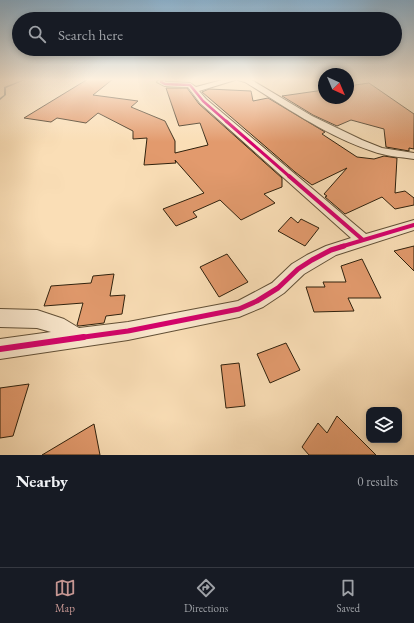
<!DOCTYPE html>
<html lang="en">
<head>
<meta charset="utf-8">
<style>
  body { margin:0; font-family:"EB Garamond",serif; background:#242831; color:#f1f3f6 }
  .controls { position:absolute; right:12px; bottom:12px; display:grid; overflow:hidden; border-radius:8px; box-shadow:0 2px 6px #0003 }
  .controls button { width:36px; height:36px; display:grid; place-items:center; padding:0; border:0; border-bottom:1px solid #363941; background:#171b24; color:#f1f3f6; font:20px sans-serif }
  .compass { position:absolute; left:318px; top:68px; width:36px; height:36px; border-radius:50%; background:#171b24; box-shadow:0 2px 6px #0003; rotate:136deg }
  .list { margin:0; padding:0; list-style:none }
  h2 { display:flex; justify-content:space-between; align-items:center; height:52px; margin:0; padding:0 16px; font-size:17px }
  h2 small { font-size:13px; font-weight:400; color:#9ea1a6 }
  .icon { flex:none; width:22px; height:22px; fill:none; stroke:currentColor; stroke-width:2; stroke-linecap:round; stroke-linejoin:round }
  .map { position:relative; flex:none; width:414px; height:455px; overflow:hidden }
  .search { position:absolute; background:#171b24; box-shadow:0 2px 6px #0003; left:12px; right:12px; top:12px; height:44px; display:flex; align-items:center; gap:10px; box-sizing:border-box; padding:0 14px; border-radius:22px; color:#9ea1a6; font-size:15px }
  .sheet { height:112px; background:#171b24 }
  nav { display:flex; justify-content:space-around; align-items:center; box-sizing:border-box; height:56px; border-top:1px solid #363941; background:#171b24; font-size:11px; color:#9ea1a6 }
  nav a { display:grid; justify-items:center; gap:2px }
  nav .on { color:#c59692 }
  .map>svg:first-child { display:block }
</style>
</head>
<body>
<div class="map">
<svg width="414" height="455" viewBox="0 0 414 455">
  <rect width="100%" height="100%" fill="#fadeb6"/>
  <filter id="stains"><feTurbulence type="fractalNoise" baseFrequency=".005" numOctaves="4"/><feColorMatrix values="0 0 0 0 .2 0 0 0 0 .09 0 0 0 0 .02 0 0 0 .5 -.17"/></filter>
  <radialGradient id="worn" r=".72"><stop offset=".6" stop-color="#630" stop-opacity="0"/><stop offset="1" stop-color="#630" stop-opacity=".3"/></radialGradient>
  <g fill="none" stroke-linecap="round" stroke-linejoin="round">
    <path fill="#757c74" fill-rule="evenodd" d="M25 79H27L6 88V95L0 100V98L4 95V87Z"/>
  </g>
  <path fill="#e29a6d" stroke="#2f210d" d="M88 79H113L93 95 138 101 131 107 165 121 175 141V153L208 145 200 123 179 126 166 88H187L199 104 282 178V187L264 194 275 203 241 220 220 200 193 212 197 217 176 226 163 209 204 193 175 160 176 163 144 165 147 138 133 139V131L98 113 86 123 57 118 51 122 24 118Z
    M369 83 414 114V149L409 148V151L386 147 384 129 351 120 337 126 313 115 282 96 324 90V98H348V86Z
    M209 89 251 91 253 101 268 98 325 132 322 134 357 157 374 159 384 156 397 158 395 193 405 191 414 198V205L395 209 382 197 345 214 325 197 327 196 324 194 347 168 312 185 295 172 202 92Z
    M291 217 298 223 301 219 319 228 305 246 278 231Z
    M414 246V271L394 251Z
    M227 254 248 282 219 297 200 267Z
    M362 259 381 298H348L354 311 314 312 306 287H325L323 282H346L341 266Z
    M114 274 110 296 125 295 122 314 106 316 104 323 79 326 77 325 83 303 44 306 51 286 91 283 93 276Z
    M286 343 300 370 270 383 257 354Z
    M239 363 245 406 226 408 221 365Z
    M29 384 13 436 0 438V388Z
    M337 416 376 455H309L302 447 318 423 327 433Z
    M94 424 100 455H42Z"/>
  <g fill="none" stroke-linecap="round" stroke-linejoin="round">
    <g stroke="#625037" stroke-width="2">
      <path id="street" d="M160 79H166L165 81 166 82 190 83 196 87 226 79H236L235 80 199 91 206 99 366 234 414 220V230L336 255 304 274 284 293 263 307 239 317 128 340 0 359V339L51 332 37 328 0 327V309L37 310 64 319 79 328 128 322 238 301 272 283 292 264 307 255 326 246 351 238 200 103 188 87 165 86 157 82Z
        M237 79H250L312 116 362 140 382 148 414 153V159C400 157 385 156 372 151 326 136 286 107 245 82L238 80Z"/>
    </g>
    <use href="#street" fill="#fcead0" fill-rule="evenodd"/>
    <g stroke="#fcead0" stroke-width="4">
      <path id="cycleway-far4" d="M163 79 161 82 165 84 190 85 203 101 227 122"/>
    </g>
    <g stroke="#fcead0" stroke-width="5">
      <path id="cycleway-far3" d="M226 121 290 177"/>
    </g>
    <g stroke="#fcead0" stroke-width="6">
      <path id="cycleway-far2" d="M289 176 363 240
        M340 247 414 225"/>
    </g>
    <g stroke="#fcead0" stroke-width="8">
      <path id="cycleway-far1" d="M77 338 128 331 239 309 257 301 278 288 298 269 312 260 331 250 344 246"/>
    </g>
    <g stroke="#fcead0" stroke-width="8">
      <path id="cycleway" d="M0 349 84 337"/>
    </g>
    <use href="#cycleway-far4" stroke="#d6006c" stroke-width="2.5"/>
    <use href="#cycleway-far3" stroke="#d6006c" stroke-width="3"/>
    <use href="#cycleway-far2" stroke="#d6006c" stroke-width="4"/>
    <use href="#cycleway-far1" stroke="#d6006c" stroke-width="5"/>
    <use href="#cycleway" stroke="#d6006c" stroke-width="6"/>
  </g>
  <linearGradient id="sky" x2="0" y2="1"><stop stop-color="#8cb6d5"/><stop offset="0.56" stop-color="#fdf0de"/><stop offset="1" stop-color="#fdf0de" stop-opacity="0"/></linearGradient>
  <rect width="414" height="142" fill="url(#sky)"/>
  <rect width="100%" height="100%" filter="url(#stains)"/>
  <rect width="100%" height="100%" fill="url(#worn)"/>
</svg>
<div class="controls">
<button><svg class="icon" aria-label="layers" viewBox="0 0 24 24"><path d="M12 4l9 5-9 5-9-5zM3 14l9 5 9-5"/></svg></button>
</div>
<svg class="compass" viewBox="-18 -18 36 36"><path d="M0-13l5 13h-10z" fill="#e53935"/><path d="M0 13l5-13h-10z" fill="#9ea1a6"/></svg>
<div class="search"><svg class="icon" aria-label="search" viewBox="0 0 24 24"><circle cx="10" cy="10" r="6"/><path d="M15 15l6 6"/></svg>Search here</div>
</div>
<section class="sheet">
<h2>Nearby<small>0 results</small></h2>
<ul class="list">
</ul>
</section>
<nav>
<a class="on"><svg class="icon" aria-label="map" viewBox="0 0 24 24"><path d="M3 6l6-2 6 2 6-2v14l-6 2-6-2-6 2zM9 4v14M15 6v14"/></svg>Map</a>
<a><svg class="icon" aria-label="directions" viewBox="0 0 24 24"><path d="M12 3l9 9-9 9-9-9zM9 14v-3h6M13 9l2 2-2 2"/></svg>Directions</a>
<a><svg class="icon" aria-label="saved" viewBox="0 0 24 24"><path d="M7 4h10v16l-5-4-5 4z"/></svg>Saved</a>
</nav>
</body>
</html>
